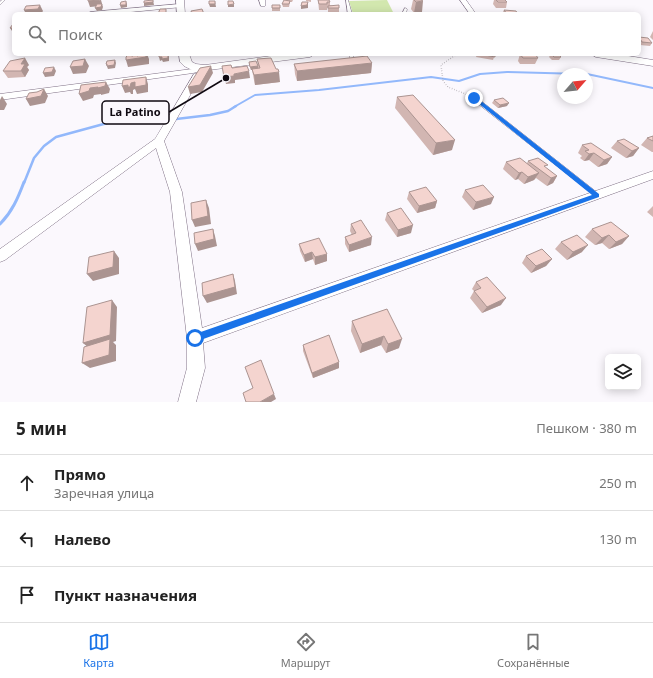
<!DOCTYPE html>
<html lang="ru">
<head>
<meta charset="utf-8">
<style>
  body { margin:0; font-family:"Noto Sans",sans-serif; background:#f6f6f6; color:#222 }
  .controls { position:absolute; right:12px; bottom:12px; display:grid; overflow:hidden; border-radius:6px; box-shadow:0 2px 10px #0003 }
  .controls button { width:36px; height:36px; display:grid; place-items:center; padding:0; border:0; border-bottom:1px solid #e0e0e0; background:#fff; color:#222; font:20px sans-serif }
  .compass { position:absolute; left:557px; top:68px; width:36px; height:36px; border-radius:50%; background:#fff; box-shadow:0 2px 10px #0003; rotate:62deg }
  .stop { position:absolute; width:12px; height:12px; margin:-9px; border:3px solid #1a73e8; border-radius:50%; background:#fff }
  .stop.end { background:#1a73e8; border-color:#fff; box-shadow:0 1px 4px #0008 }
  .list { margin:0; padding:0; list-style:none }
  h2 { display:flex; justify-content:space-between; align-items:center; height:52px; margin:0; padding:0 16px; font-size:17px }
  h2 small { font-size:13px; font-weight:400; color:#767676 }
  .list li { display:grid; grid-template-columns:26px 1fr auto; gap:12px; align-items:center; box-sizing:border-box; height:56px; padding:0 16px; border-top:1px solid #e0e0e0 }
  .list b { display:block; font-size:15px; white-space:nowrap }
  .list p { margin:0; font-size:13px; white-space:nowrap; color:#767676 }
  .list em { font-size:13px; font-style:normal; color:#767676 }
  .icon { flex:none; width:22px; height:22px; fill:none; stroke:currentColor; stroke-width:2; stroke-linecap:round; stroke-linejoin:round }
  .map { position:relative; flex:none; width:653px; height:402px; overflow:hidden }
  .search { position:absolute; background:#fff; box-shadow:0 2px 10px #0003; left:12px; right:12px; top:12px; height:44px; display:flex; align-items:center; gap:10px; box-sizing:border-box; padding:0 14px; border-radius:6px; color:#767676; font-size:15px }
  .sheet { height:220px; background:#fff }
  nav { display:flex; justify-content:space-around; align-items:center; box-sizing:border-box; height:56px; border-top:1px solid #e0e0e0; background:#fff; font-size:11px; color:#767676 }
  nav a { display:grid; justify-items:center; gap:2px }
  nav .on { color:#1a73e8 }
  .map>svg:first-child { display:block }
</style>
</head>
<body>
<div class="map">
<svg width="653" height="402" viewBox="0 0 653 402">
  <rect width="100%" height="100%" fill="#fbf8fd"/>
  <path fill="#d2e7ae" d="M387 0 394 14H353L349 1Z"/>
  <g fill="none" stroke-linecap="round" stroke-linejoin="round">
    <path stroke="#92b8fb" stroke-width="2" d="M587 74 653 88
      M234 107 255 95 319 90 431 77 459 81 480 74 507 72 582 74"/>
    <path stroke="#92b8fb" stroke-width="2.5" d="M24 183 34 158 44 146 56 137 111 122 130 120 151 122 210 115 228 111 236 106"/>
    <path stroke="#92b8fb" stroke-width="3" d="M0 224C12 212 18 198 24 182"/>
    <g stroke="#7f7085" stroke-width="1">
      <path id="lane" d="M2 0H5L0 5V2Z
        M346 0H348L352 14H348Z
        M405 8 407 9 406 14H402Z
        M349 54H353L354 59 347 64H345V62L350 59Z
        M472 97H476L599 194 600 195 599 196H595L472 99Z"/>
    </g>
    <g stroke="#7f7085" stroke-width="1">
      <path id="street" d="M259 0H265V6H261Z
        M460 0H466L476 14H470Z
        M180 4 183 6 182 7 110 14H87L90 12Z
        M202 66 206 68 205 70 193 73 0 100V94L192 69Z
        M194 74H197L201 76 164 141 182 192 202 328 653 171V179L203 343 205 368 196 402H178L187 368V338L170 192 156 148 5 260 0 262V249L155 139Z"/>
    </g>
    <g stroke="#7f7085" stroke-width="1">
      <path id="secondary" d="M176 0H184L185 14H177Z
        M179 54H189L192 62 196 64 205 65 286 54H315L310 57 201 71 190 69 184 66 180 62Z
        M591 54H616L653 60V66L596 57Z"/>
    </g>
    <path stroke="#a39fa5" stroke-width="1.5" stroke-dasharray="0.5 2" stroke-linecap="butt" d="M457 54 441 65 443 81 448 87 468 95"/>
    <use href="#lane" fill="#fff" fill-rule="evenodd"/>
    <use href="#street" fill="#fff" fill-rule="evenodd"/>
    <use href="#secondary" fill="#fff" fill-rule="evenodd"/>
  </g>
  <path fill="#d2b6b2" d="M285 0H293L292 2H290L289 7H283L282 4Z
    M306 0H311V2L306 1Z
    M318 0 330 2V5L339 8V14H328V7L327 10H319Z
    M413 0H421L422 12 414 13 411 9Z
    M494 0H505L507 2 506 8H496L493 4Z
    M272 5H280V11H272Z
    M504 10 518 14H502Z
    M653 31V40L650 37Z
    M639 37 652 43 650 46 640 45 639 43Z
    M477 54H495L493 60 476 57Z
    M520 54 538 58 535 64H520L518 61Z
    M551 54H558L561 57 559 60H552L549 57Z
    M257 59 280 82 255 85 252 70H251L249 62 258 66Z
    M372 63 371 73 297 81 295 74 294 64Z
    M29 65 27 67 29 70 25 77 8 78 3 71Z
    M397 97 452 150 433 155 395 108Z
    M494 100 507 106 498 108 492 103Z
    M653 136V152H652L641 145 647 138Z
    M617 141 639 148 633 156 626 158 611 148Z
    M582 145 612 157 607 164 598 167 589 160 584 161 580 158 582 156 578 153Z
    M528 161 546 168 557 176 553 183 547 186 536 178 534 180 524 184 518 179 515 180 503 169 506 162 527 163Z
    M465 190 491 204 473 210 462 197Z
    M409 192 437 201 435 208 417 213 407 199Z
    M653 206V217L647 212Z
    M387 213 411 233 397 237 385 220Z
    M351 224 371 245 349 252 345 244V237L352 235 350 231Z
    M592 229 629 236 622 244 609 249 602 243 595 245 585 237Z
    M561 242 582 252 567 260 555 249Z
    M299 244 327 261 315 265 313 259 305 262 300 251Z
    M526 256 552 259 546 266 531 273 522 263Z
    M476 282 501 305 482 313 470 298 474 291 472 289Z
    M387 309 399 348 386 353 381 345 360 353 351 331 352 321Z
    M303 345 339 368 313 378 303 351Z"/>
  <path fill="#ab9491" d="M101 0 103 7 102 10 97 11 95 8 101 6 90 7 88 1Z
    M153 0 154 5 144 6V3Z
    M126 1 127 4V7L121 8 120 5Z
    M215 1 216 7H210L209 4Z
    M423 1 422 12 414 13 416 2Z
    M308 2V8L301 9V6Z
    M234 4V7H228V5Z
    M40 5 43 11 41 14H26L24 10Z
    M10 28H14V34Z
    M137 54 139 58 147 54 149 59V64L128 67 126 60 137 56Z
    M168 54 169 57V61L163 62 162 60 160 61 159 57Z
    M25 58 29 65 27 67 29 70 25 77 21 71V64Z
    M85 59 89 66 86 73 73 74 70 67Z
    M115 60 116 63 115 68 108 69 106 64Z
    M372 63 371 73 297 81V71Z
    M211 66 213 73 202 92 190 94 188 87Z
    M258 66V69L251 70 250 67Z
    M54 67 56 71 54 76 45 77 43 73Z
    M249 71 250 78 235 80V83L226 84 224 77 234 74Z
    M279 72 280 82 255 85 254 75Z
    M146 77 148 84V92L137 94 135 89 133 90V94H131L130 92 125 93 122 86Z
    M106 82 110 89 109 93 101 95V94L94 95 93 98 83 101 79 94 90 88Z
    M44 89 48 96 45 103 30 106 26 99Z
    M2 96 7 104 4 110H0V100Z
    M509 103 507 106 498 108 500 105Z
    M455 140 452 150 433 155 436 143Z
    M639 148 633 156 626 158 632 151Z
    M594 153 589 160 584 161 589 154Z
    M612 157 607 164 598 167 604 160Z
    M522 172 518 179 515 180 519 173Z
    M539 173 534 180 524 184 528 177Z
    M557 176 553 183 547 186 551 178Z
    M494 197 491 204 473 210 476 202Z
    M206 200 209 208 211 224 195 227 192 220Z
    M437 201 435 208 417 213 419 206Z
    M413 225 411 233 397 237 398 230Z
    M213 229 215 236 217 246 198 251 195 244Z
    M609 235 602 243 595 245 602 238Z
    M629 236 622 244 609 249 616 242Z
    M372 237 371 245 349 252V245Z
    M588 245 582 252 567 260 573 252Z
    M114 251 119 258V274L93 281 87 274Z
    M312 252 313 259 305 262 304 255Z
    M327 254V261L315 265V257Z
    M552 259 546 266 531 273 536 266Z
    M233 274 235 281 237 294 207 303 203 296Z
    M506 298 501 305 482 313 487 307Z
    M112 300 117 307 116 341 113 342 116 345V361L90 368 82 363 90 349 83 343Z
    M384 336 381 345 360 353 362 344Z
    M402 339 399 348 386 353 388 344Z
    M339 362V368L313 378 312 373Z
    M274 394 276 399 271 402H260Z"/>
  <path fill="#f4d4cf" stroke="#ab9491" d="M88 0H99L88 1Z
    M153 0V2L144 3V1Z
    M284 0 290 1 289 4H282Z
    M318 0H329L330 2H327V4H319Z
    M414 0H421L423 1 416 2Z
    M496 0H505L507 2H498Z
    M126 1V5H120L121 2Z
    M209 1H215V4H209Z
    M228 1H233L234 4 228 5Z
    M302 2H308L307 5 301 6Z
    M97 4H102L101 7 95 8Z
    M40 5 38 9 24 10 26 6Z
    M272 5H280V8H272Z
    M339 5V8H328V6Z
    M160 9H166V14H158Z
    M202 9 204 14H192L191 11Z
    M504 10 516 11 518 14H507Z
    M13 24H14V28H10Z
    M639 37 648 38 652 43 642 42Z
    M133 54H137V56L140 55V54H146V57L126 60V57L128 55 133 56Z
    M164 54H168V58L162 59V57H159V55Z
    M480 54H495V57Z
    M520 54H535L538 58H523Z
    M551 54H558L561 57H554Z
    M367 56 372 63 297 71 294 64Z
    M25 58 21 64H25L21 71H3L10 61Z
    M271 58 276 69H278L279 72 254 75 252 69 260 68 257 59Z
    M85 59 83 66 70 67 73 61Z
    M115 60 114 65 107 66V64H106L107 61Z
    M256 61 258 66 250 67 249 62Z
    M231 65 232 68 247 66 249 71 234 74V76L224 77 222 66Z
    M211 66 200 85 188 87 200 68Z
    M54 67 52 72 43 73 45 68Z
    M146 77V85L135 87V82L131 83 130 87H128V85L122 86 123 80Z
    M106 82 105 86 98 88V87L90 88 89 91 79 94 81 85Z
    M44 89 41 96 26 99 29 93 37 92Z
    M413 95 455 140 436 143 397 97Z
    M503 98 509 103 500 105 494 100Z
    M653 136V141L647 138Z
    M624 139 639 148 632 151 617 141Z
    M591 143 612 157 604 160 594 153 589 154 585 151 589 150 582 145Z
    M520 158 539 173 528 177 522 172 519 173 506 162Z
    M538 158 548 165 544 166 557 176 551 178 528 161Z
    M483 185 494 197 476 202 465 190Z
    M426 187 437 201 419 206 409 192Z
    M206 200 208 216 192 220 191 203Z
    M401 208 413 225 398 230 387 213Z
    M361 220 372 237 349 245 345 237 356 233 351 224Z
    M611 222 629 236 616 242 609 235 602 238 592 229Z
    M213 229 214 239 195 244 194 233Z
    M577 235 588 245 573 252 561 242Z
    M319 238 327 254 315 257 312 252 304 255 299 244Z
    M542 249 552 259 536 266 526 256Z
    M114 251 113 267 87 274 89 257Z
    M233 274 235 287 203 296 202 283Z
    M487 277 506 298 487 307 474 291 481 288 476 282Z
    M112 300 110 335 83 343 87 307Z
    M387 309 402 339 388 344 384 336 362 344 352 321Z
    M329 335 339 362 312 373 303 345Z
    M110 339 109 355 82 363 84 347Z
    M261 360 274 394 260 402H246L243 393 253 388 245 367Z"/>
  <path fill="#1a73e8" d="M473 97H476L599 194V197L195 342 192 341 191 338 192 335 195 334 592 195 473 99Z"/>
  <path fill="none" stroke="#0f0911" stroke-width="1.5" d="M226 78L169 112"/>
  <circle fill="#0f0911" stroke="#fbf8fd" stroke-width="1.5" cx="226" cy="78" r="4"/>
  <rect fill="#fbf8fd" stroke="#0f0911" stroke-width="1.5" x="102" y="101" width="67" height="23" rx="4"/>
  <g font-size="11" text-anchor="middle" font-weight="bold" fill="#0f0911">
    <text x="135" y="116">La Patino</text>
  </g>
</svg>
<div class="controls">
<button><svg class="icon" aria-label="layers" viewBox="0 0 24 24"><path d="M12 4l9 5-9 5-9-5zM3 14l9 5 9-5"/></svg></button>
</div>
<svg class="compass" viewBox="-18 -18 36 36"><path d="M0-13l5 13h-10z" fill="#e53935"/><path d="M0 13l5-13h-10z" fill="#767676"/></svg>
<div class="stop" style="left:195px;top:338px"></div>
<div class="stop end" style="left:474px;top:98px"></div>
<div class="search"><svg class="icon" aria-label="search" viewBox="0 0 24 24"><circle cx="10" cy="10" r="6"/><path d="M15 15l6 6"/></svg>Поиск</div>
</div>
<section class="sheet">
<h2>5 мин<small>Пешком · 380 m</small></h2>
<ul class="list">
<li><svg class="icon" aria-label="ahead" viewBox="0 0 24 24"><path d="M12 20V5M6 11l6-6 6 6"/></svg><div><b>Прямо</b><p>Заречная улица</p></div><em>250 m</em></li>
<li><svg class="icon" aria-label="left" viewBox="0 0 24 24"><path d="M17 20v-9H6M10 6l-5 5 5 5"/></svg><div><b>Налево</b></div><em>130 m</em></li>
<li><svg class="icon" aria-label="arrive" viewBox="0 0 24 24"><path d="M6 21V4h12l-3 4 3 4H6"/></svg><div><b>Пункт назначения</b></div></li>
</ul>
</section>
<nav>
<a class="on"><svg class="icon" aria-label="map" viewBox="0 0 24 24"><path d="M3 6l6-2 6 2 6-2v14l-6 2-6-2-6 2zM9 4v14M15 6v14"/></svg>Карта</a>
<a><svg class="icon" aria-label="directions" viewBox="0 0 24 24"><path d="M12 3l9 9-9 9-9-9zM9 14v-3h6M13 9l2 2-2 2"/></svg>Маршрут</a>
<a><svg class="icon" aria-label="saved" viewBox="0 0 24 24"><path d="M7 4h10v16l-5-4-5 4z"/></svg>Сохранённые</a>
</nav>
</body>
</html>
